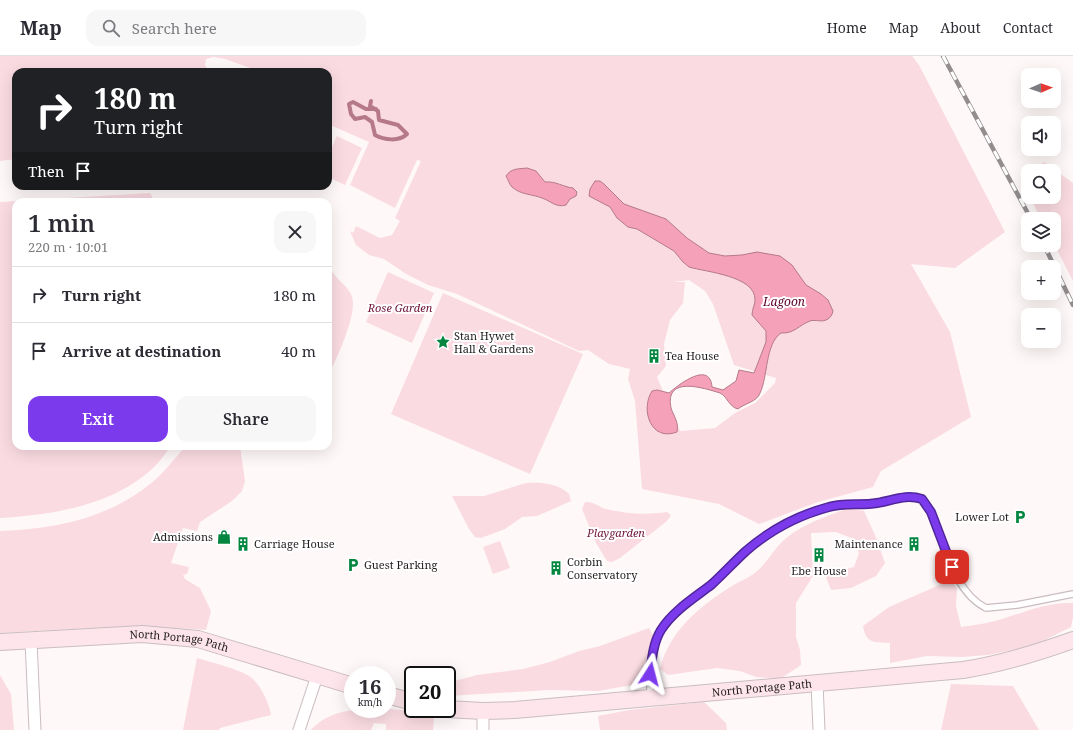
<!DOCTYPE html>
<html lang="en">
<head>
<meta charset="utf-8">
<style>
  :root { --surface:#fff; --page:#f7f7f7; --text:#2b2b33; --muted:#7c7c81; --line:#e1e1e2; --accent:#7c3aed }
  body { margin:0; font-family:"Noto Serif",serif; background:var(--page); color:var(--text); height:100vh; display:flex; flex-direction:column; font-size:15px; white-space:nowrap }
  * { box-sizing:border-box; margin:0 }
  p { font-size:13px; color:var(--muted) }
  .icon { flex:none; width:22px; height:22px; fill:none; stroke:currentColor; stroke-width:2; stroke-linecap:round; stroke-linejoin:round }
  .map { position:relative; flex:1; overflow:hidden }
  .panel { position:absolute; left:12px; top:142px; width:320px; height:252px; display:flex; flex-direction:column; background:var(--surface); border-radius:12px; box-shadow:0 4px 16px #0002 }
  .panel>* { flex:none }
  .guide { position:absolute; left:12px; top:12px; width:320px; height:122px; border-radius:12px; box-shadow:0 4px 16px #0002; background:#202124; color:#fff; overflow:hidden }
  .needle { width:26px; rotate:88deg }
  .fabs { position:absolute; left:1021px; top:12px; display:grid; gap:8px }
  .fabs a { display:grid; place-items:center; width:40px; height:40px; border-radius:8px; background:var(--surface); box-shadow:0 4px 16px #0002; font-size:20px }
  .speed { position:absolute; left:344px; top:610px; display:flex; gap:8px; font-size:20px; font-weight:700; text-align:center }
  .speed>* { display:grid; place-content:center; width:52px; height:52px; border-radius:50%; background:var(--surface); box-shadow:0 4px 16px #0002; line-height:1 }
  .speed small { font-size:10px; font-weight:400 }
  .speed .limit { border:2px solid #111; border-radius:6px; background:#fff; color:#111 }
  .pin { position:absolute; display:grid; place-items:center; width:34px; height:34px; color:#fff; margin:-17px; border-radius:8px; box-shadow:0 2px 6px #0006 }
  .me { position:absolute; width:44px; margin:-22px; rotate:9deg; stroke-linejoin:round; filter:drop-shadow(0 0 3px #0008) }
  .turn { display:flex; align-items:center; gap:14px; height:84px; padding:0 16px; font-size:18px }
  .turn .icon { width:52px; height:52px; stroke-width:2.5 }
  .turn b { display:block; font-size:28px; line-height:34px }
  .then { display:flex; align-items:center; height:38px; padding:0 16px; background:#0003; gap:8px; font-size:15px }
  .round { display:grid; place-items:center; flex:none; width:42px; height:42px; border-radius:12px; background:var(--page) }
  .headline { display:flex; align-items:center; justify-content:space-between; height:68px; padding:0 16px }
  h1 { font-size:24px; font-weight:600; line-height:30px }
  .button { display:flex; gap:8px; margin-top:auto; padding:8px 16px }
  .button a { flex:1; height:46px; border-radius:12px; background:var(--accent); color:#fff; font-size:16px; font-weight:600; line-height:46px; text-align:center }
  .button a+a { background:var(--page); color:var(--text) }
  ul { padding:0; list-style:none }
  li { display:flex; align-items:center; gap:12px; height:56px; padding:0 16px; border-top:1px solid var(--line) }
  li div { flex:1 }
  li b { display:block; font-size:15px }
  li em { font-style:normal }
  header { display:flex; align-items:center; gap:24px; box-sizing:border-box; height:56px; padding:0 20px; background:var(--surface); border-bottom:1px solid var(--line) }
  header strong { font-size:19px }
  nav { display:flex; gap:22px; margin-inline-start:auto; font-size:14px }
  .search { width:280px; height:36px; background:var(--page); display:flex; align-items:center; gap:10px; box-sizing:border-box; padding:0 14px; border-radius:12px; color:var(--muted); font-size:15px }
  .map>svg:first-child { display:block }
  .green { fill:#fadbe2; fill-rule:evenodd }
  .water { fill:#f5a1b9; stroke:#b5798a }
  .lines { fill:none; stroke-linecap:round; stroke-linejoin:round }
  .stream { stroke:#b5798a; stroke-width:4 }
  .lane-casing { stroke:#c9bdc0; stroke-width:8 }
  .street-casing { stroke:#c9bdc0; stroke-width:13 }
  .secondary-casing { stroke:#c9bdc0; stroke-width:18 }
  .lane { stroke:#fff; stroke-width:5.5 }
  .street { stroke:#fff; stroke-width:11 }
  .secondary { stroke:#fee5ec; stroke-width:16 }
  .rail-casing { stroke:#928d8e; stroke-width:4.5 }
  .rail { stroke:#fff; stroke-width:3; stroke-dasharray:9; stroke-linecap:butt }
  .route-casing { stroke:#51269a; stroke-width:10 }
  .route { stroke:#7c3aed; stroke-width:7 }
  .labels { text-anchor:middle; stroke-width:4; stroke-linejoin:round; paint-order:stroke }
  .park-label { font-size:11px; font-style:italic; fill:#6d1238; stroke:#fff }
  .poi-label { font-size:11px; fill:#201c1d; stroke:#fff; text-anchor:start }
  .street-label { font-size:11px; fill:#201c1d; stroke:#fff }
  .water-label { font-size:12px; font-style:italic; fill:#5d002c; stroke:#fff }
</style>
</head>
<body>
<header>
<strong>Map</strong>
<div class="search"><svg class="icon" aria-label="search" viewBox="0 0 24 24"><circle cx="10" cy="10" r="6"/><path d="M15 15l6 6"/></svg>Search here</div>
<nav><a>Home</a><a>Map</a><a>About</a><a>Contact</a></nav>
</header>
<div class="map">
<svg width="1073" height="674" viewBox="0 0 1073 674">
  <rect width="100%" height="100%" fill="#fff8f9"/>
  <!-- green -->
  <g class="green">
    <path d="M 0,0 L 912,0 L 919,9 L 1005,176 L 955,212 L 911,208 L 950,276 L 971,361 L 881,415 L 873,431 L 818,446 L 759,468 L 719,448 L 642,433 L 635,345 L 628,323 L 630,313 L 609,308 L 588,294 L 579,295 L 457,238 L 428,229 L 406,218 L 384,203 L 369,199 L 356,189 L 350,175 L 353,177 L 356,170 L 380,182 L 392,179 L 400,165 L 395,162 L 421,105 L 417,104 L 395,152 L 350,129 L 369,86 L 328,68 L 328,16 L 262,16 L 225,3 L 213,1 L 206,3 L 205,9 L 209,16 L 16,16 L 16,103 L 0,105 ZM 689,224 L 705,235 L 713,248 L 734,309 L 776,322 L 775,327 L 755,347 L 735,357 L 715,372 L 680,375 L 657,321 L 666,310 L 664,288 L 670,264 L 683,247 L 685,226 L 673,226 Z"/>
    <polygon points="337,80 362,92 345,129 328,121 328,100"/>
    <polygon points="1044,106 1073,127 1073,225 1054,188 1054,163 1041,163 1030,141 1054,141 1054,115 1036,115"/>
    <path d="M 150,137 L 155,146 L 16,146 L 16,390 L 171,390 C 166,396 162,403 156,409 C 117,449 53,459 0,462 L 0,146 Z"/>
    <path d="M 328,206 C 334,224 344,225 351,238 C 360,254 336,304 328,320 Z"/>
    <polygon points="388,216 434,237 412,287 366,266"/>
    <polygon points="443,237 583,298 530,418 391,358"/>
    <path d="M 186,390 L 240,390 L 245,425 L 242,435 L 232,445 L 200,466 L 197,475 L 183,472 L 171,507 L 189,511 L 187,518 L 183,519 L 185,523 L 200,532 L 211,555 L 206,574 C 138,568 69,573 0,577 L 0,475 C 52,473 102,464 145,432 C 161,421 173,404 186,390 Z"/>
    <path d="M 526,427 C 541,426 558,427 569,438 L 571,445 L 537,460 L 522,461 L 505,473 L 481,482 L 475,481 L 469,473 L 452,440 L 484,440 Z"/>
    <path d="M 585,446 C 593,445 599,451 606,453 C 627,458 646,459 667,456 L 671,459 L 667,465 L 620,502 L 612,506 L 607,505 L 596,487 L 582,453 Z"/>
    <path d="M 849,452 L 864,455 L 875,479 L 885,507 L 876,520 L 851,532 L 831,534 L 826,521 L 831,517 L 854,511 L 859,497 L 854,483 L 836,476 L 811,477 L 813,520 L 796,547 L 796,581 L 800,594 L 801,609 L 780,623 L 756,621 L 740,615 L 717,612 L 668,619 L 660,613 C 669,575 700,550 732,530 C 740,525 749,522 756,516 C 767,507 773,494 784,484 C 802,468 827,460 849,452 Z"/>
    <polygon points="500,485 510,512 493,518 483,491"/>
    <path d="M 951,524 L 957,533 L 956,550 L 961,571 C 972,569 984,568 995,565 C 1021,558 1045,546 1073,547 L 1073,561 L 1071,571 L 1033,590 L 988,599 L 962,601 L 927,600 L 890,607 L 890,587 C 874,586 866,588 863,570 L 889,551 Z"/>
    <polygon points="649,572 653,579 646,609 638,628 598,635 549,634 447,640 447,627 477,619 523,613 550,606 579,595 600,590"/>
    <path d="M 197,602 C 210,606 244,614 253,623 C 262,632 269,647 271,659 L 220,672 L 219,674 L 183,674 Z"/>
    <polygon points="0,619 11,638 14,674 0,674"/>
    <polygon points="951,628 1013,630 1039,674 941,674"/>
    <polygon points="704,646 726,667 727,674 600,674 598,660 629,654"/>
    <path d="M 387,653 L 418,655 L 434,662 L 433,674 L 386,674 L 386,668 L 374,667 L 371,674 L 311,674 C 331,652 359,653 387,653 Z"/>
  </g>
  <!-- water -->
  <g class="water">
    <path d="M 527,112 L 536,115 L 545,126 C 556,125 563,131 573,132 L 577,136 L 576,140 L 570,143 L 566,149 C 556,152 551,145 542,142 C 532,138 521,139 512,131 C 509,128 508,123 506,120 C 511,112 519,113 527,112 Z"/>
    <path d="M 595,125 L 600,125 L 604,128 L 624,148 L 666,163 L 687,182 L 709,197 L 725,200 L 742,199 L 757,196 L 780,200 L 792,209 L 806,229 L 821,238 L 828,244 L 833,255 C 832,259 831,261 828,263 C 822,267 815,263 810,265 C 799,269 794,278 781,277 C 765,288 768,321 760,337 C 757,346 745,347 738,353 C 729,351 727,340 720,337 C 704,332 664,319 671,352 C 674,361 679,366 677,376 C 651,386 640,354 652,335 L 657,334 L 669,337 C 678,329 710,304 712,331 L 723,334 L 736,325 L 739,314 L 754,317 L 766,286 L 766,275 L 752,259 C 752,253 755,249 755,244 C 756,220 706,216 689,211 L 683,206 L 674,195 L 637,173 L 628,171 L 617,162 L 610,151 L 589,140 L 590,133 Z"/>
  </g>
  <g class="lines">
    <!-- stream -->
    <path class="stream" d="M 371,45 L 370,50 L 378,55 L 379,64 L 398,69 L 407,78 C 399,86 384,84 375,79 L 372,66 L 365,61 L 355,63 L 351,58 L 349,48 L 353,46 L 366,53 L 376,53"/>
    <defs>
      <path id="lane" d="M 650,641 C 650,619 649,592 662,573 C 674,554 694,542 711,528 C 724,518 734,505 747,495 C 770,475 800,459 829,450 C 845,446 861,450 878,447 C 894,444 906,438 922,443 C 931,452 934,463 938,474 C 948,501 958,538 986,552 L 1017,549 L 1073,538"/>
      <g id="street">
        <polyline points="31,585 35,674"/>
        <polyline points="817,627 819,674"/>
        <polyline points="299,674 317,620"/>
        <polyline points="483,674 483,655"/>
      </g>
      <g id="secondary">
        <path id="s1" d="M 0,586 L 142,578 L 198,583 L 353,630"/>
        <polyline points="387,639 413,646"/>
        <path id="s2" d="M 447,653 L 483,655 L 515,654 L 963,614 C 1001,608 1037,597 1073,584"/>
      </g>
    </defs>
    <!-- lane casing -->
    <use href="#lane" class="lane-casing"/>
    <!-- street casing -->
    <use href="#street" class="street-casing"/>
    <!-- secondary casing -->
    <use href="#secondary" class="secondary-casing"/>
    <!-- lane -->
    <use href="#lane" class="lane"/>
    <!-- street -->
    <use href="#street" class="street"/>
    <!-- secondary -->
    <use href="#secondary" class="secondary"/>
    <defs>
      <g id="rail">
        <polyline points="943,0 1031,163"/>
        <polyline points="1044,189 1073,249"/>
      </g>
    </defs>
    <!-- rail casing -->
    <use href="#rail" class="rail-casing"/>
    <!-- rail -->
    <use href="#rail" class="rail"/>
  </g>
  <g class="lines">
    <defs>
      <path id="route" d="M 650,618 C 652,603 653,587 661,574 C 673,555 694,542 711,529 C 723,518 734,506 746,495 C 769,475 799,459 829,451 C 845,446 861,450 877,447 C 894,444 906,438 922,443 L 931,456 L 952,511"/>
    </defs>
    <!-- route casing -->
    <use href="#route" class="route-casing"/>
    <!-- route -->
    <use href="#route" class="route"/>
  </g>
  <!-- icons -->
  <defs>
    <symbol id="sight-bare" viewBox="-9 -9 18 18"><path d="M0-6L1.8-2.2L6-1.7L2.9 1.2L3.7 5.4L0 3.3L-3.7 5.4L-2.9 1.2L-6-1.7L-1.8-2.2Z" fill="#048641" stroke="#fff" stroke-width="2.5" paint-order="stroke"/></symbol>
    <symbol id="building-bare" viewBox="-9 -9 18 18"><path d="M-4-6H4V6H1V3H-1V6H-4ZM-2.5-4.3h1.7v1.8h-1.7ZM.8-4.3h1.7v1.8H.8ZM-2.5-1h1.7V.8h-1.7ZM.8-1h1.7V.8H.8Z" fill="#048641" stroke="#fff" stroke-width="2.5" paint-order="stroke"/></symbol>
    <symbol id="parking-bare" viewBox="-9 -9 18 18"><path d="M-3.5-5.5H1a3.5 3.5 0 0 1 0 7H-1V5.5H-3.5ZM-1-3.4V-.6H.8a1.4 1.4 0 0 0 0-2.8Z" fill="#048641" stroke="#fff" stroke-width="2.5" paint-order="stroke"/></symbol>
    <symbol id="shop-bare" viewBox="-9 -9 18 18"><path d="M-5-2.5h2.3a2.7 3.5 0 0 1 5.4 0H5L5.5 6h-11ZM-1.5-2.5h3a1.5 2.3 0 0 0-3 0Z" fill="#048641" stroke="#fff" stroke-width="2.5" paint-order="stroke"/></symbol>
  </defs>
  <g fill-rule="evenodd">
    <use href="#sight-bare" x="433" y="276" width="20" height="20"/>
    <use href="#building-bare" x="644" y="290" width="20" height="20"/>
    <use href="#parking-bare" x="1010" y="451" width="20" height="20"/>
    <use href="#shop-bare" x="214" y="471" width="20" height="20"/>
    <use href="#building-bare" x="233" y="478" width="20" height="20"/>
    <use href="#building-bare" x="904" y="478" width="20" height="20"/>
    <use href="#building-bare" x="809" y="489" width="20" height="20"/>
    <use href="#parking-bare" x="343" y="499" width="20" height="20"/>
    <use href="#building-bare" x="546" y="502" width="20" height="20"/>
  </g>
  <g class="labels">
    <!-- park labels -->
    <g class="park-label">
      <text x="400" y="256">Rose Garden</text>
      <text x="616" y="481">Playgarden</text>
    </g>
    <!-- poi labels -->
    <g class="poi-label">
      <text x="454" y="284">Stan Hywet<tspan x="454" dy="13">Hall &amp; Gardens</tspan></text>
      <text x="665" y="304">Tea House</text>
      <text x="1009" y="465" text-anchor="end">Lower Lot</text>
      <text x="213" y="485" text-anchor="end">Admissions</text>
      <text x="254" y="492">Carriage House</text>
      <text x="903" y="492" text-anchor="end">Maintenance</text>
      <text x="567" y="510">Corbin<tspan x="567" dy="13">Conservatory</tspan></text>
      <text x="364" y="513">Guest Parking</text>
      <text x="819" y="519" text-anchor="middle">Ebe House</text>
    </g>
    <!-- street labels -->
    <g class="street-label">
      <text dy="4" stroke="none"><textPath href="#s1" startOffset="180">North Portage Path</textPath></text>
      <text dy="4" stroke="none"><textPath href="#s2" startOffset="316">North Portage Path</textPath></text>
    </g>
    <!-- water labels -->
    <g class="water-label">
      <text x="784" y="250">Lagoon</text>
    </g>
  </g>
</svg>
<div class="fabs">
<a><svg class="needle" viewBox="-14 -14 28 28"><path d="M0-13l5 13h-10z" fill="#e53935"/><path d="M0 13l5-13h-10z" fill="#7c7c81"/></svg></a>
<a><svg class="icon" aria-label="sound" viewBox="0 0 24 24"><path d="M4 9h4l5-4v14l-5-4H4zM17 9q2 3 0 6"/></svg></a>
<a><svg class="icon" aria-label="search" viewBox="0 0 24 24"><circle cx="10" cy="10" r="6"/><path d="M15 15l6 6"/></svg></a>
<a><svg class="icon" aria-label="layers" viewBox="0 0 24 24"><path d="M12 4l9 5-9 5-9-5zM3 14l9 5 9-5"/></svg></a>
<a>+</a>
<a>−</a>
</div>
<div class="speed"><div>16<small>km/h</small></div><div class="limit">20</div></div>
<div class="pin" style="left:952px;top:511px;background:#d93025"><svg class="icon" aria-label="arrive" viewBox="0 0 24 24"><path d="M6 21V4h12l-3 4 3 4H6"/></svg></div>
<svg class="me" style="left:650px;top:618px" viewBox="-20 -20 40 40"><path d="M0-17L14 15 0 8-14 15z" fill="#7c3aed" stroke="#fff" stroke-width="4"/></svg>
<div class="guide">
<div class="turn"><svg class="icon" aria-label="right" viewBox="0 0 24 24"><path d="M7 20v-9h11M14 6l5 5-5 5"/></svg><div><b>180 m</b>Turn right</div></div>
<div class="then">Then<svg class="icon" aria-label="arrive" viewBox="0 0 24 24"><path d="M6 21V4h12l-3 4 3 4H6"/></svg></div>
</div>
<section class="panel">
<div class="headline"><div><h1>1 min</h1><p>220 m · 10:01</p></div><a class="round"><svg class="icon" aria-label="close" viewBox="0 0 24 24"><path d="M6 6l12 12M18 6L6 18"/></svg></a></div>
<ul>
<li><svg class="icon" aria-label="right" viewBox="0 0 24 24"><path d="M7 20v-9h11M14 6l5 5-5 5"/></svg><div><b>Turn right</b></div><em>180 m</em></li>
<li><svg class="icon" aria-label="arrive" viewBox="0 0 24 24"><path d="M6 21V4h12l-3 4 3 4H6"/></svg><div><b>Arrive at destination</b></div><em>40 m</em></li>
</ul>
<div class="button"><a>Exit</a><a>Share</a></div>
</section>
</div>
</body>
</html>
